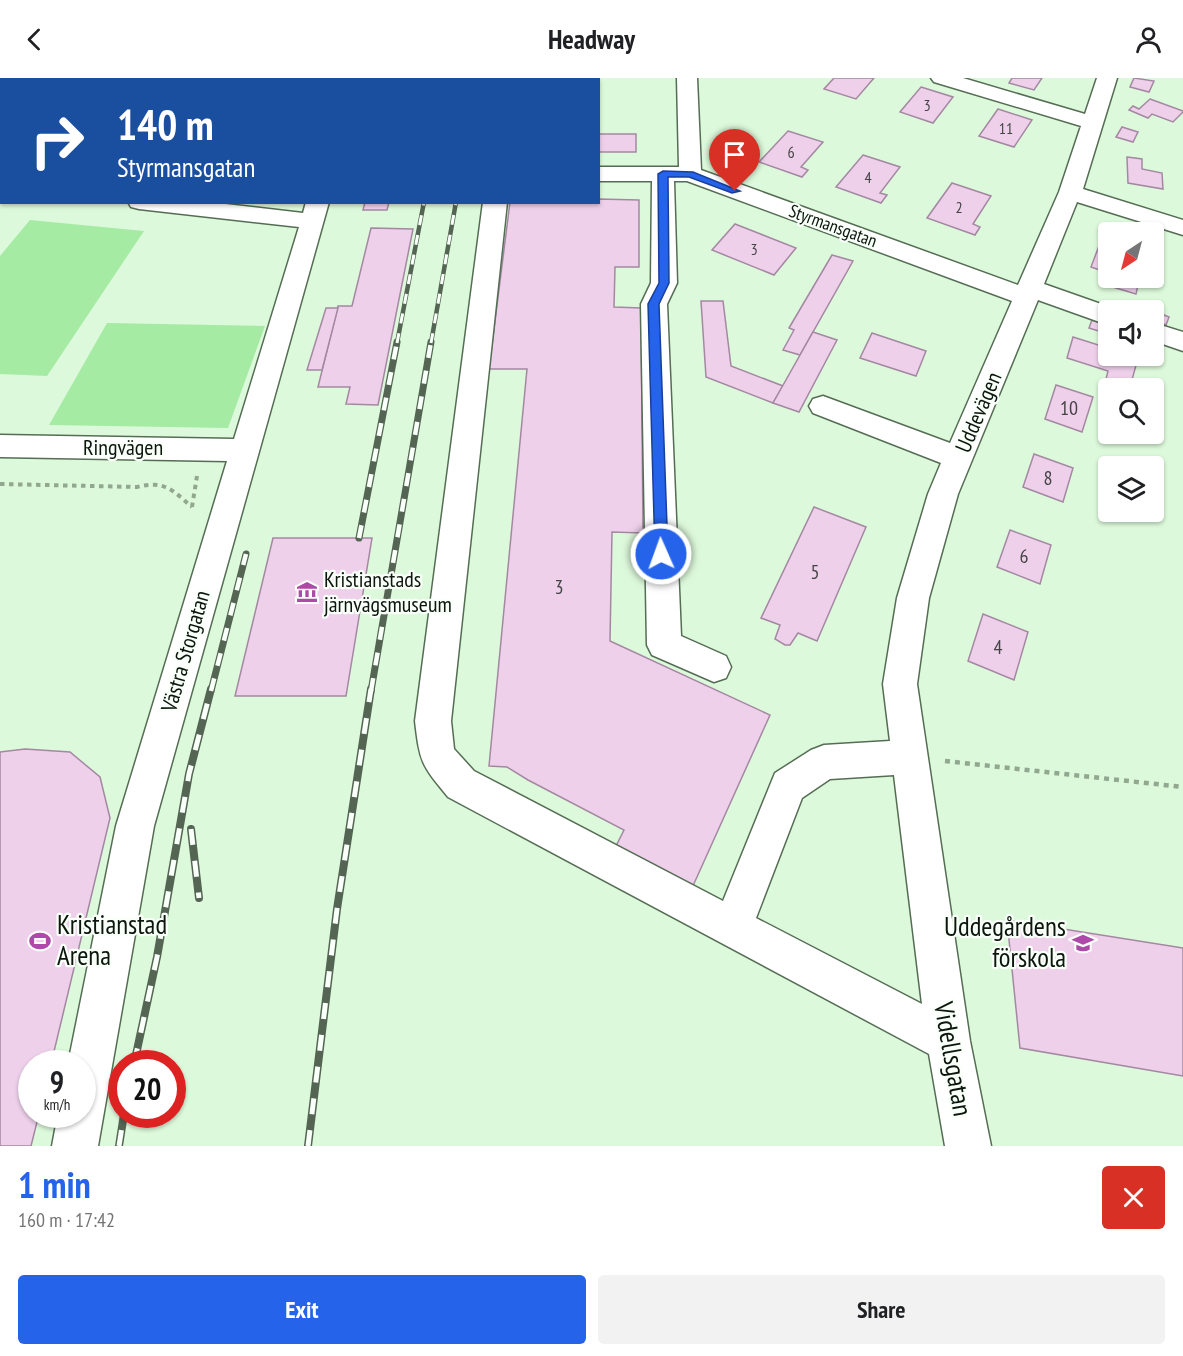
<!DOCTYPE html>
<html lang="en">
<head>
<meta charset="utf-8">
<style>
  :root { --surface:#fff; --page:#f2f2f2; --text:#202124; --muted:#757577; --accent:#2563eb }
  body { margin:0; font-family:"PT Sans Narrow",sans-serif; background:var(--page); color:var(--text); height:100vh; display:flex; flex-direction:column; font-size:22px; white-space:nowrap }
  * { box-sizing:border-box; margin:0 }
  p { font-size:20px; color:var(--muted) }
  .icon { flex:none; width:33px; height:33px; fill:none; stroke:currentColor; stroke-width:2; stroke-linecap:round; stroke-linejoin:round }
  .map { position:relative; height:1068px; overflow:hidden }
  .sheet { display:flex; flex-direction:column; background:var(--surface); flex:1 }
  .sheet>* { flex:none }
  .banner { position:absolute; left:0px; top:0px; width:600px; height:126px; box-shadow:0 2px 4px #0004; background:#1a4fa0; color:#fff; overflow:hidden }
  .needle { width:39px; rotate:216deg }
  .fabs { position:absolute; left:1098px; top:144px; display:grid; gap:12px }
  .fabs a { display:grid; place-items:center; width:66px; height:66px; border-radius:6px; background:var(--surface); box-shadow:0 2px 4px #0004; font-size:30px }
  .speed { position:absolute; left:18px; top:972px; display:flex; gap:12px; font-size:30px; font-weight:700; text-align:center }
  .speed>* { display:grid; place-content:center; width:78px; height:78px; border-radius:50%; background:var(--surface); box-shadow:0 2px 4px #0004; line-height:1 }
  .speed small { font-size:15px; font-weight:400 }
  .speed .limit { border:9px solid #d22; background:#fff; color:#111 }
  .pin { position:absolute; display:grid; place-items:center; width:51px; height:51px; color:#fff; margin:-62px -26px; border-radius:50% 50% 50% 0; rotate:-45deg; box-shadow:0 0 6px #0007 }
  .pin .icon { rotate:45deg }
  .me { position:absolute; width:66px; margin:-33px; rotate:358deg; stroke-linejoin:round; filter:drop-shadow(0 0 4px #0008) }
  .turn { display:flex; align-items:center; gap:21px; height:126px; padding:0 18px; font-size:27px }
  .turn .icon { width:78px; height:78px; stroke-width:2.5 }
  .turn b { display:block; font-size:42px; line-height:51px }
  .round { display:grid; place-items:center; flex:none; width:63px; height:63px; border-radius:6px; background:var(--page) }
  .overview { display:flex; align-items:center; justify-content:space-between; height:102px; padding:0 18px }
  h1 { font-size:36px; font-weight:700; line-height:45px; color:var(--accent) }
  .cta { display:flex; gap:12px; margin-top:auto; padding:12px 18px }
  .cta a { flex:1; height:69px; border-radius:6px; background:var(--accent); color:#fff; font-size:24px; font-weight:700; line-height:69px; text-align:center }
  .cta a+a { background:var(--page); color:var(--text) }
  header { display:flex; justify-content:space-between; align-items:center; height:78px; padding:0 18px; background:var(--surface); font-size:27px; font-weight:700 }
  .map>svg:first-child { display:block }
  .green { fill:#a5eba4 }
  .building { fill:#eed0eb; stroke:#a488a2; stroke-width:1.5 }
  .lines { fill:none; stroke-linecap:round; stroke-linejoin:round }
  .minor-casing { stroke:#556d54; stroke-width:3 }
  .path-far1 { stroke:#91a790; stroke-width:4; stroke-dasharray:4.5 4.5; stroke-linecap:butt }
  .path { stroke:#91a790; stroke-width:4.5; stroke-dasharray:5 5; stroke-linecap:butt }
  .minor { fill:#fff; fill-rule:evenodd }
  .rail-far2-casing { stroke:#556554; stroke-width:4.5 }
  .rail-far1-casing { stroke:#556554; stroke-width:7 }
  .rail-casing { stroke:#556554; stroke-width:8 }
  .rail-far2 { stroke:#f9fff9; stroke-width:3; stroke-dasharray:10; stroke-linecap:butt }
  .rail-far1 { stroke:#f9fff9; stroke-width:4.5; stroke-dasharray:13; stroke-linecap:butt }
  .rail { stroke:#f9fff9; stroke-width:5; stroke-dasharray:16; stroke-linecap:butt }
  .route { fill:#2563eb; stroke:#184099; stroke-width:1.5 }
  .labels { text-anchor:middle; stroke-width:4.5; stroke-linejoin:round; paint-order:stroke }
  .far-number-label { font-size:16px; fill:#444 }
  .far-street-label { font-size:18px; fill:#0c160c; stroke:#f9fff9 }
  .number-label { font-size:20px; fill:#444 }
  .street-label { font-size:22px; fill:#0c160c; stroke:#f9fff9 }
  .poi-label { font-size:22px; fill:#0c160c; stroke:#f9fff9; text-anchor:start }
  .near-poi-label { font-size:27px; fill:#0c160c; stroke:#f9fff9; text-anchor:start }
  .near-street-label { font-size:27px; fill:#0c160c; stroke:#f9fff9 }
</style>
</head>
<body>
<header><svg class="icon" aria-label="back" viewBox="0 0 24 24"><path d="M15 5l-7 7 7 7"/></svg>Headway<svg class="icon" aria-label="person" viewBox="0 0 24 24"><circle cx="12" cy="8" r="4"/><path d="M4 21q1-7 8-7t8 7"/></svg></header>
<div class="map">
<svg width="1183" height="1068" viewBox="0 0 1183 1068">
  <rect width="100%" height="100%" fill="#ddf9db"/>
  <!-- green -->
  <g class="green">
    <polygon points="30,142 144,153 47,298 0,296 0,178"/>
    <polygon points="107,245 265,248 228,350 49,347"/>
  </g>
  <!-- building -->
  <g class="building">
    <polygon points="834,0 874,0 856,21 824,11"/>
    <polygon points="1012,0 1042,0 1034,12 1009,5"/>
    <polygon points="1134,0 1154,3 1149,14 1130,9"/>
    <polygon points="921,9 953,19 933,45 900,34"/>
    <polygon points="1150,21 1183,33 1183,34 1173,44 1152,36 1148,40 1129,32 1133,28 1139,31"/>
    <polygon points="998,31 1032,42 1014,69 979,58"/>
    <polygon points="1122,49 1138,54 1133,64 1116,59"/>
    <polygon points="788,53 823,64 801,89 808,92 802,99 759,84"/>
    <rect x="598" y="56" width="38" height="18"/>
    <polygon points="863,77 900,89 880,115 887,117 881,125 836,109"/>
    <polygon points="1127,79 1142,81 1142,91 1162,95 1163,111 1128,105"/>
    <polygon points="952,105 991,118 973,146 980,149 975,157 927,140"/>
    <polygon points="598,121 639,122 639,189 615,189 614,229 641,230 643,455 612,454 610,563 770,637 692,810 615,770 624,752 528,702 507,689 489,688 527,291 489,291 510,124 598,124"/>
    <polygon points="365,124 389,124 387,132 363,132"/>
    <polygon points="735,146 796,170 774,197 712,172"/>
    <polygon points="371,150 413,151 378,327 346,326 350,309 318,309 338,228 352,228"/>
    <polygon points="1102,160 1108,161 1108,195 1091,189"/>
    <polygon points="832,177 853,183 800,277 783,272 794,252 789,250"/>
    <polygon points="1109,200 1129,200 1128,204 1138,207 1136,216 1106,207"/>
    <polygon points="701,223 723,223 731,288 783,308 773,325 706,299"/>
    <polygon points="326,230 338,230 322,292 307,292"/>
    <polygon points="1154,233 1169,239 1166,247 1154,242"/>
    <polygon points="1092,242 1108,247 1108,256 1089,250"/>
    <polygon points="813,254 837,262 799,334 773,325"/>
    <polygon points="872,255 926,273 916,298 860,280"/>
    <polygon points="1073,259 1108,270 1108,278 1138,280 1130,309 1106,301 1108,293 1067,280"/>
    <polygon points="1056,307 1093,319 1082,354 1045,341"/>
    <polygon points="1034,376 1073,390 1063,424 1023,409"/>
    <polygon points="814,429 866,449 817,563 798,555 790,567 785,567 775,561 780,547 761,540"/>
    <polygon points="1010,452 1051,467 1040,506 997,489"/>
    <polygon points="273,460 372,460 346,618 235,618"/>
    <polygon points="983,536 1028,554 1014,602 968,583"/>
    <polygon points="25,671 70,674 100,699 110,740 51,986 32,986 32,1036 39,1036 31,1068 0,1068 0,674"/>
    <polygon points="1007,842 1183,870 1183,998 1020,970"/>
  </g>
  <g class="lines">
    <defs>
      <g id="minor">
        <polygon points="357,0 377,0 356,2"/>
        <path d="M 677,0 L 697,0 L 701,92 L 1018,207 L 1059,114 L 1081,48 L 934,4 L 931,0 L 963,0 L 1085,36 L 1097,0 L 1117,0 L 1083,111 L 1183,142 L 1183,157 L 1077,124 L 1044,206 L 1118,232 L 1108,232 L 1108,247 L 1038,222 L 958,416 L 929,520 L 917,606 L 970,963 L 991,1068 L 945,1068 L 929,976 L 448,719 C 421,686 420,685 415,643 L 483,124 L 507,124 L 451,643 L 454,671 L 474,693 L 723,823 L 775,695 L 811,672 L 824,667 L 890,663 L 883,606 L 897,520 L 928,416 L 941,385 L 813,335 L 809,328 L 813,321 L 823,318 L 950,365 L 1012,223 L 687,103 L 674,103 L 677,205 L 667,226 L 681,558 L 726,578 L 731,589 L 726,600 L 714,604 L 652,577 L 647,567 L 641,226 L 651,205 L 652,103 L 598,103 L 598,89 L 679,89 ZM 894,697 L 922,926 L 756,840 L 802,720 L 830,701 Z"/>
        <polygon points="128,124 208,124 303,135 306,124 329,124 154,748 98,1068 52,1068 58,1036 82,1036 82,986 68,986 116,748 227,383 0,379 0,357 234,361 299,149 139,131 131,129"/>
        <polygon points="1154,245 1183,254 1183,273 1154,263"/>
      </g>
    </defs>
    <!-- minor casing -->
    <use href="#minor" class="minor-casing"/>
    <!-- path-far1 -->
    <g class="path-far1">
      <path d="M 0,406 L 137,409 C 165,402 172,412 192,429"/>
      <polyline points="192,429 197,398"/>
    </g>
    <!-- path -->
    <polyline class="path" points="945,683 1183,709"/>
    <!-- minor -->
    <use href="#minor" class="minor"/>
    <defs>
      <g id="rail-far2">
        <polyline points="397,265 424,124"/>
        <polyline points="431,265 456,124"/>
      </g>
      <g id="rail-far1">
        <polyline points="359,460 397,264"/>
        <polyline points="211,613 246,476"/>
        <polyline points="371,613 431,264"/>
      </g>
      <g id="rail">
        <polyline points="191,751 199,820"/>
        <polyline points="134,986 157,879 189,696 211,611"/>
        <polyline points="119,1068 124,1036"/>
        <polyline points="308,1068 337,831 371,611"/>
      </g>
    </defs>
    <!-- rail-far2 casing -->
    <use href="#rail-far2" class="rail-far2-casing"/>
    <!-- rail-far1 casing -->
    <use href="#rail-far1" class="rail-far1-casing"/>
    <!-- rail casing -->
    <use href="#rail" class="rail-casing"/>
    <!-- rail-far2 -->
    <use href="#rail-far2" class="rail-far2"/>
    <!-- rail-far1 -->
    <use href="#rail-far1" class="rail-far1"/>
    <!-- rail -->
    <use href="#rail" class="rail"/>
  </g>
  <!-- route -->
  <polygon class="route" points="663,93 693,94 740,113 732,115 689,99 668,99 669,205 659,226 668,476 661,481 655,476 648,226 659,205 658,96"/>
  <!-- icons -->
  <defs>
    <symbol id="museum-bare" viewBox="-9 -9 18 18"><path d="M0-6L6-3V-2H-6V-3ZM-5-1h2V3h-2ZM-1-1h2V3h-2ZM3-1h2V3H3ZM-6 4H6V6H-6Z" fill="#af48ab" stroke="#f9fff9" stroke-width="2.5" paint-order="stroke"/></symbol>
    <symbol id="stadium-bare" viewBox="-9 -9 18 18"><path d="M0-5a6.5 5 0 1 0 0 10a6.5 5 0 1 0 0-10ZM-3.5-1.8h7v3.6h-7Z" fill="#af48ab" stroke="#f9fff9" stroke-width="2.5" paint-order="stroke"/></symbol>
    <symbol id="school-bare" viewBox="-9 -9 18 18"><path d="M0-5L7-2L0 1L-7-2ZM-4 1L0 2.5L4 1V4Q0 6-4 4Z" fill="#af48ab" stroke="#f9fff9" stroke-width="2.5" paint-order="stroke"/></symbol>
  </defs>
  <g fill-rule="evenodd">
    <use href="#museum-bare" x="292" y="499" width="30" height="30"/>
    <use href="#stadium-bare" x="25" y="848" width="30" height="30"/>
    <use href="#school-bare" x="1068" y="850" width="30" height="30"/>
  </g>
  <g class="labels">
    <!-- far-number labels -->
    <g class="far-number-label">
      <text x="927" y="33">3</text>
      <text x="1006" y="56">11</text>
      <text x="791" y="80">6</text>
      <text x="868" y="105">4</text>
      <text x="959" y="135">2</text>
      <text x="754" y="177">3</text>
    </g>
    <!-- far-street labels -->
    <g class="far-street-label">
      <text transform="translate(833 148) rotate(20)" y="6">Styrmansgatan</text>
    </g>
    <!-- number labels -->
    <g class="number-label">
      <text x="1069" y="337">10</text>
      <text x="1048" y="407">8</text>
      <text x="1024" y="485">6</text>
      <text x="815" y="501">5</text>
      <text x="559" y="516">3</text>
      <text x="998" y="576">4</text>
    </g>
    <!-- street labels -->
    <g class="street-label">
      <text transform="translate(978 334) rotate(-67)" y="8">Uddevägen</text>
      <text x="123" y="377">Ringvägen</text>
      <text transform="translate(185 573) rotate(-74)" y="8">Västra Storgatan</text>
    </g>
    <!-- poi labels -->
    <g class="poi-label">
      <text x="324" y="509">Kristianstads<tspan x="324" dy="25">järnvägsmuseum</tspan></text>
    </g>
    <!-- near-poi labels -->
    <g class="near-poi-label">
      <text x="57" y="856">Kristianstad<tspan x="57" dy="31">Arena</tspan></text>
      <text x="1066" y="858" text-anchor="end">Uddegårdens<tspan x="1066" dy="31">förskola</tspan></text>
    </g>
    <!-- near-street labels -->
    <g class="near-street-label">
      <text transform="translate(953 981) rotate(80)" y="9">Videllsgatan</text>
    </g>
  </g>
</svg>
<div class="fabs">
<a><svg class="needle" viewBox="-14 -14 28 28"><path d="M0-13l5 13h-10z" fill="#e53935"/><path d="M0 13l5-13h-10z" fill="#757577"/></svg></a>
<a><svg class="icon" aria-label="sound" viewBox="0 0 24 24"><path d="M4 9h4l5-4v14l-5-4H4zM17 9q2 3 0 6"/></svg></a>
<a><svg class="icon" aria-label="search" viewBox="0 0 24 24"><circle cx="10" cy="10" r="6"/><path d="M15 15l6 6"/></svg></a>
<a><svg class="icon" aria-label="layers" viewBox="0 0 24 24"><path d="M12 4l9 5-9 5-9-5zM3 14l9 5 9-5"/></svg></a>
</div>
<div class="speed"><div>9<small>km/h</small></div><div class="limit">20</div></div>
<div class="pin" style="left:735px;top:113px;background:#d93025"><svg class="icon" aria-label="arrive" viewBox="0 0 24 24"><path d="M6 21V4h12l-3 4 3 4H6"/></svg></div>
<svg class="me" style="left:661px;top:476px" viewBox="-20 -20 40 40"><circle r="17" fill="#2563eb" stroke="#fff" stroke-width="3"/><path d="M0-11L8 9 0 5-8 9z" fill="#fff"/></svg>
<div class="banner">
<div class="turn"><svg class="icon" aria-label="right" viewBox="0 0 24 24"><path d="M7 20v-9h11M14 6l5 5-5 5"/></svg><div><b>140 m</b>Styrmansgatan</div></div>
</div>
</div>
<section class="sheet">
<div class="overview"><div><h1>1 min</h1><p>160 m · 17:42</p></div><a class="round" style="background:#d93025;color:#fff"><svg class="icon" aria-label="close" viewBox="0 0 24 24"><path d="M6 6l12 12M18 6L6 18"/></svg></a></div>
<div class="cta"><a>Exit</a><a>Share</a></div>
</section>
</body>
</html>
